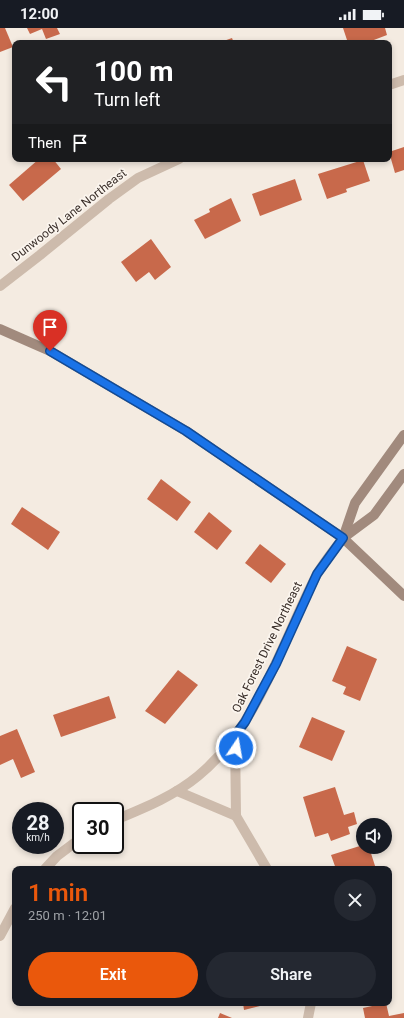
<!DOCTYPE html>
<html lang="en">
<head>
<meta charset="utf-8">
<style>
  :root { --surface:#171b24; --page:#242831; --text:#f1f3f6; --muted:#9ea1a6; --accent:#ea580c }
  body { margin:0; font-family:Roboto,sans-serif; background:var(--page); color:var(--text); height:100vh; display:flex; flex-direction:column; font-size:15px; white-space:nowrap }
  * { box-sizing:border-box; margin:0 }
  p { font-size:13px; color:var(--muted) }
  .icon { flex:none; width:22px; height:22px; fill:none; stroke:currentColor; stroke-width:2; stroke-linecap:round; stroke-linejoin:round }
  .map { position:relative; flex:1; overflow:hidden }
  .panel { position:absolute; left:12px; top:838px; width:380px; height:140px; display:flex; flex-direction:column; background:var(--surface); border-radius:8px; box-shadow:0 2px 6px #0003 }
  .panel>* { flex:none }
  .banner { position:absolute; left:12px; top:12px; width:380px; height:122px; border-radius:8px; box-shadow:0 2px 6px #0003; background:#202124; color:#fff; overflow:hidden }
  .controls { position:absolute; left:356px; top:790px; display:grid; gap:8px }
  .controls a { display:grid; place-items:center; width:36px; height:36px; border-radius:50%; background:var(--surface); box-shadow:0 2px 6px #0003; font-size:20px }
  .speed { position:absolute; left:12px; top:774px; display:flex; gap:8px; font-size:20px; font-weight:700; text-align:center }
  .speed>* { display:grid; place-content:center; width:52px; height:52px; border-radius:50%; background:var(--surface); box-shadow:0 2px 6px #0003; line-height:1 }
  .speed small { font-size:10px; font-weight:400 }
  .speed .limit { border:2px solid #111; border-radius:6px; background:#fff; color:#111 }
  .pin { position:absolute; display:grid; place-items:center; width:34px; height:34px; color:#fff; margin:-41px -17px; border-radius:50% 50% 50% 0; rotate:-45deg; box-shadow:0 0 4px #0007 }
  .pin .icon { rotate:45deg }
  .me { position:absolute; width:44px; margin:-22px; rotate:12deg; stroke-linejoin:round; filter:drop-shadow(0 0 3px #0008) }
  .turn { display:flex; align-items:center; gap:14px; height:84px; padding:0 16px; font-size:18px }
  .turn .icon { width:52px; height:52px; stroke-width:2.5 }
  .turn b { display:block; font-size:28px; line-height:34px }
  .then { display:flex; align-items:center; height:38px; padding:0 16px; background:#0003; gap:8px; font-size:15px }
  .round { display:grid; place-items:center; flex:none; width:42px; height:42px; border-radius:21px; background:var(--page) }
  .overview { display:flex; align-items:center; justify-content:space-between; height:68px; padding:0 16px }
  h1 { font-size:24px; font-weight:600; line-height:30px; color:var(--accent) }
  .button { display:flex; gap:8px; margin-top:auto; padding:8px 16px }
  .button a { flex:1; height:46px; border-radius:24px; background:var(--accent); color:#fff; font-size:16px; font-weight:600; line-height:46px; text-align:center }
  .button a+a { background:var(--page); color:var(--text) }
  .status { display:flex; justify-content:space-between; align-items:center; height:28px; padding:0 20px; background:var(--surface); direction:ltr }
  .status svg { height:11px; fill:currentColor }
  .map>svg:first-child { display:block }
  .building { fill:#c8694b }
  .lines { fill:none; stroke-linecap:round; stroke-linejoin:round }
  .street { stroke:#cdbbac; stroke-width:10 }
  .secondary { stroke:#a18a7d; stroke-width:10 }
  .route-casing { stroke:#114b97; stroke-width:10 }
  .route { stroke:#1a73e8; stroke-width:7 }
  .labels { text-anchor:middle; stroke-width:3.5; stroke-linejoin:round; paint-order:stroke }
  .street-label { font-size:12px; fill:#3b302b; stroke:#fbf5ee }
</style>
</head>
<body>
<div class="status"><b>12:00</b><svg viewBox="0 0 49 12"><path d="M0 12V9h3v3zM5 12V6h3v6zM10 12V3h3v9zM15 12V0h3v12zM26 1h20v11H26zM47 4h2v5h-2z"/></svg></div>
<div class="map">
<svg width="404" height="990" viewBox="0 0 404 990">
  <rect width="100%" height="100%" fill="#f4ebe1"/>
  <!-- building -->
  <g class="building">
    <polygon points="0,0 5,0 13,19 0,24"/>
    <polygon points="27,0 57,0 60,6 46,11 42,1 30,6"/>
    <polygon points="343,0 385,0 387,7 366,15 348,15"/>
    <polygon points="232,10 234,15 218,15"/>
    <polygon points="404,119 404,142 395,145 389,124"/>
    <polygon points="39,131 53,131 61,141 23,173 9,157"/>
    <polygon points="363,132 370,153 346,161 347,164 327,171 318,146"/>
    <polygon points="295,151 302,172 260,188 252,166"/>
    <polygon points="231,170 241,193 205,211 194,192 210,184 209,181"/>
    <polygon points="151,211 171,239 155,252 149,244 136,254 121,234"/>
    <polygon points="161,451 191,474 177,493 147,471"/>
    <polygon points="22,479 60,504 48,522 11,496"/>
    <polygon points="209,484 232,503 217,522 194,504"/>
    <polygon points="260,516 286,536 271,555 245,535"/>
    <polygon points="347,618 377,631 360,673 343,666 346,659 332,653"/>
    <polygon points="178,642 198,657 165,696 145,683"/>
    <polygon points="109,668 116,690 61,709 53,687"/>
    <polygon points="312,689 345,703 332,733 299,719"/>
    <polygon points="17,701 35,744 21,750 13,731 0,737 0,708"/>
    <polygon points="335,759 344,787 354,784 357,796 348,799 350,806 331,813 328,805 315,809 303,769"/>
    <polygon points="363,817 363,819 369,819 376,841 336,841 331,827"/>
    <polygon points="243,975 263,975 264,977 244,982"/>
    <polygon points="386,975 389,988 404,985 404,990 365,990 363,980"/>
    <polygon points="220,985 232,990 218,990"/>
  </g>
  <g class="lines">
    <!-- street -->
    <g class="street">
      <polyline points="389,57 404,52"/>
      <polyline points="0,258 40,227 109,171 138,150 179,131"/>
      <polyline points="235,706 236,788"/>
      <polyline points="177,763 236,788 267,841"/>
      <path d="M 115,792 C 144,780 174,768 198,748 C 258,699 282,614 316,548 C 323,535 334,522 343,510"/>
      <polyline points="45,841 57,828 81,810"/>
      <polyline points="0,908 15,880"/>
      <polyline points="308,990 311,975"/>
    </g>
    <!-- secondary -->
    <g class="secondary">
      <polyline points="0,301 50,323 186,403 343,510 404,568"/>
      <polyline points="343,510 355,475 404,407"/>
      <polyline points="343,510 374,487 404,446"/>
    </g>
  </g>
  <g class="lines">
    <defs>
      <polyline id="route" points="50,323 186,403 343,510 317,546 276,636 245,694 236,706 236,720"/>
    </defs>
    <!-- route casing -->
    <use href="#route" class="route-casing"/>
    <!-- route -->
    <use href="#route" class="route"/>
  </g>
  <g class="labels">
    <!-- street labels -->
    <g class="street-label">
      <text transform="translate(69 187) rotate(-38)" y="4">Dunwoody Lane Northeast</text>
      <text transform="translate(267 619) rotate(-64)" y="4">Oak Forest Drive Northeast</text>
    </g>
  </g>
</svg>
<div class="controls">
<a><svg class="icon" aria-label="sound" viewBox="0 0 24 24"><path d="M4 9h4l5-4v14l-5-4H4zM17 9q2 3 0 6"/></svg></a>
</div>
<div class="speed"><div>28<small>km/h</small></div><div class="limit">30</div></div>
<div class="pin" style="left:50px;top:323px;background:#d93025"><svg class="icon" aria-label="arrive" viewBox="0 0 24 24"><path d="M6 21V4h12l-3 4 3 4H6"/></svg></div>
<svg class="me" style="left:236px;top:720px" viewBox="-20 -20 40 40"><circle r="17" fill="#1a73e8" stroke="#fff" stroke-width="3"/><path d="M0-11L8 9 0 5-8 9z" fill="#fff"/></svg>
<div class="banner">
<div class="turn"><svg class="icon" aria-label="left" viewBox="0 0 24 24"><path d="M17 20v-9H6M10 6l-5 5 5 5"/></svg><div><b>100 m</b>Turn left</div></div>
<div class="then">Then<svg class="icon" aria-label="arrive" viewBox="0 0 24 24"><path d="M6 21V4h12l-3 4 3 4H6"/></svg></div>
</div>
<section class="panel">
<div class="overview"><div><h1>1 min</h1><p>250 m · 12:01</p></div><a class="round"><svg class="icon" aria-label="close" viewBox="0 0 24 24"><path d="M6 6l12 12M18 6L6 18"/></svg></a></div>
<div class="button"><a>Exit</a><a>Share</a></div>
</section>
</div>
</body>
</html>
